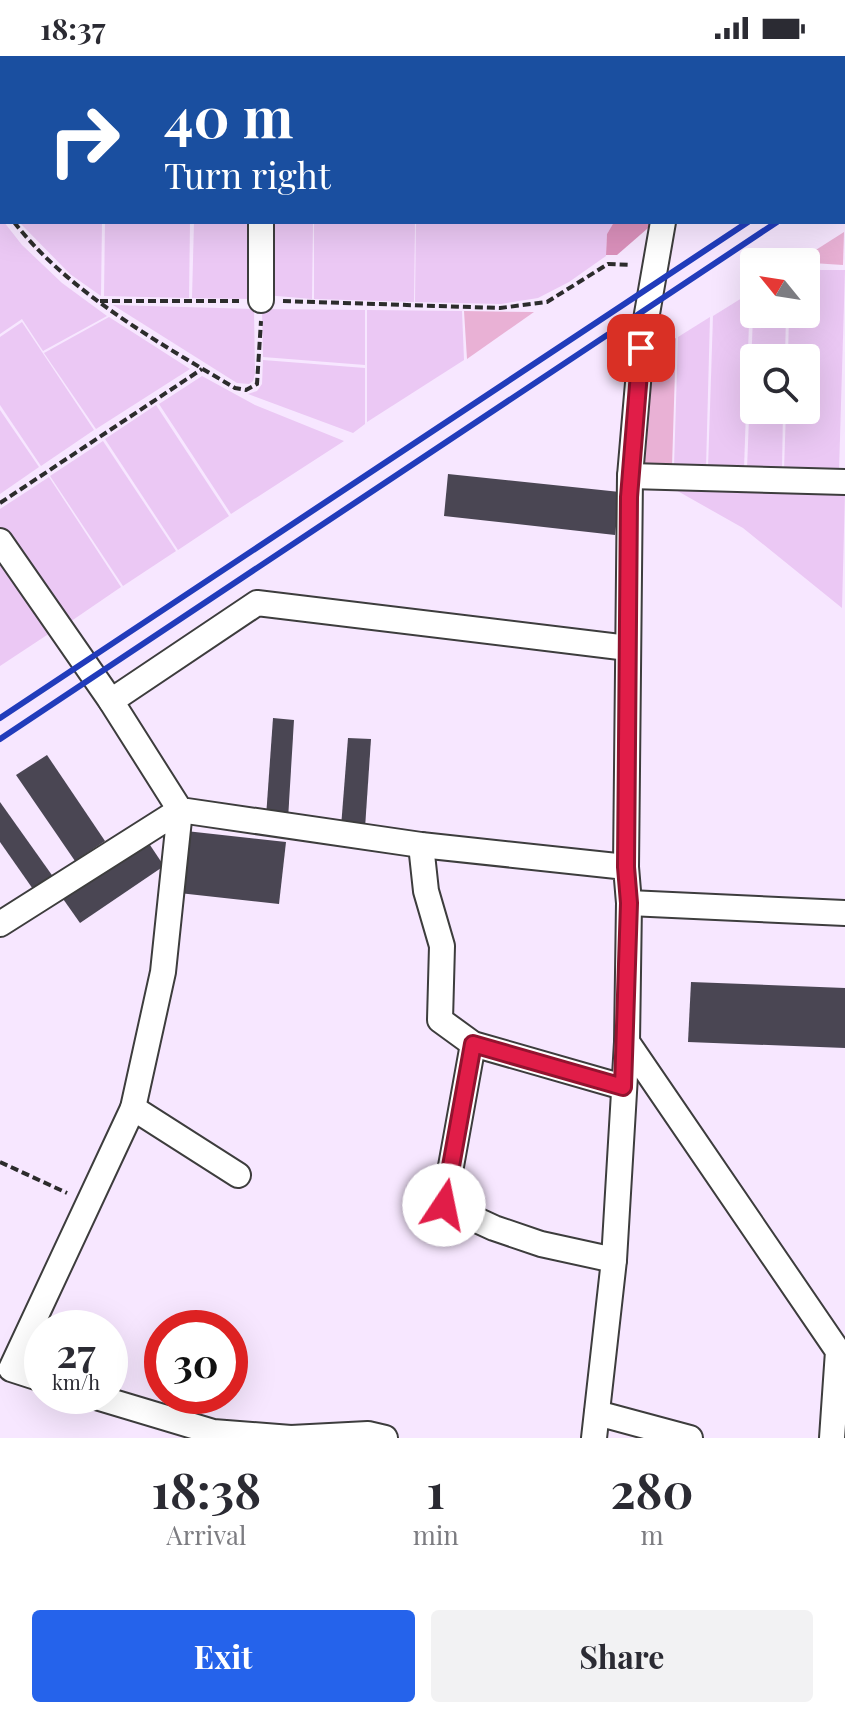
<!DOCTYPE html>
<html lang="en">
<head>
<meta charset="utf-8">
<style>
  :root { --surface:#fff; --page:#f2f2f3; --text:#2b2b33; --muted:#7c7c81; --accent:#2563eb }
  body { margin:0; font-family:"Playfair Display",serif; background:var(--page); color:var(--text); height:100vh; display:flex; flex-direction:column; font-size:30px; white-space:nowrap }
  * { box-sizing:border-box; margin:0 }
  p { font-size:26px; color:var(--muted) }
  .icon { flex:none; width:44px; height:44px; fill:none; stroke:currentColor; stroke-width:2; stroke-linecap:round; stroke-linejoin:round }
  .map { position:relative; height:1382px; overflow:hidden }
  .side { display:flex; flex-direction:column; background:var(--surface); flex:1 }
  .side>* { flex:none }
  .guide { position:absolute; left:0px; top:0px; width:846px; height:168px; box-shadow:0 8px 32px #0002; background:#1a4fa0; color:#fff; overflow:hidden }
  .needle { width:52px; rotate:300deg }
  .controls { position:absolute; left:740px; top:192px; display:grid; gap:16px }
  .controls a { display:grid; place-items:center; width:80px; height:80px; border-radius:8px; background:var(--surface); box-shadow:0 8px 32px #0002; font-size:40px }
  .speed { position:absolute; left:24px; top:1254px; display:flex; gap:16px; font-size:40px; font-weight:700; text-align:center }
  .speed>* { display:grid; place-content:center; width:104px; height:104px; border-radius:50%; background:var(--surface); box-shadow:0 8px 32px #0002; line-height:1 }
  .speed small { font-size:20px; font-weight:400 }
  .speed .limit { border:12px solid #d22; background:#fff; color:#111 }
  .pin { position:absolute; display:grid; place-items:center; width:68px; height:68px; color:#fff; margin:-34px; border-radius:16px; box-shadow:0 4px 12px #0006 }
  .me { position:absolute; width:88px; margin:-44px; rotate:11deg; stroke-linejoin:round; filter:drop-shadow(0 0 6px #0008) }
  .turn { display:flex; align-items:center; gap:28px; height:168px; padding:0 32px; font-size:36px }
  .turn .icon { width:104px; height:104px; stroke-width:2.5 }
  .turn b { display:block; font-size:56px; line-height:68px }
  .eta { display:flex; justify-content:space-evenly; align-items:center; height:136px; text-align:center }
  .eta b { font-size:48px; font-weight:700; line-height:56px }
  .primary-button { display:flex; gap:16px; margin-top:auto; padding:16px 32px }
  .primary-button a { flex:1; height:92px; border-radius:8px; background:var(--accent); color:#fff; font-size:32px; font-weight:700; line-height:92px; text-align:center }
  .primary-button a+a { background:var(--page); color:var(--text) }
  .status { display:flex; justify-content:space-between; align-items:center; height:56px; padding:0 40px; background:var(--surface); direction:ltr }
  .status svg { height:22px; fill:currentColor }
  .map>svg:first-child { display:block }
  .farmland { fill:#ebc8f4 }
  .green { fill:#e9b1d5 }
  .forest { fill:#da90bb }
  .building { fill:#4a4653 }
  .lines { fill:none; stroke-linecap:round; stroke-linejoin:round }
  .minor-casing { stroke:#3d3d3d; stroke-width:28 }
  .path { stroke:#2c2c2c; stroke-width:4; stroke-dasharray:8 4; stroke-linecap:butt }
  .minor { stroke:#fff; stroke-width:24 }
  .rail { stroke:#213cbb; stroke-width:6 }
  .route-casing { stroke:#92132f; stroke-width:20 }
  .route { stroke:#e11d48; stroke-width:14 }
</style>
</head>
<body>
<div class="status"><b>18:37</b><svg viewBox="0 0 49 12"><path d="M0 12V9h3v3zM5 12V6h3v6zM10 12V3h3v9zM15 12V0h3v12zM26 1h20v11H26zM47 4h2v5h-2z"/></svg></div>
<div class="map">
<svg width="845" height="1382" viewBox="0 0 845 1382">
  <rect width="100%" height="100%" fill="#f7e7ff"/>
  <!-- farmland -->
  <g class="farmland">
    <polygon points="0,161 22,189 62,227 107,260 43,295 22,263 0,278"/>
    <polygon points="19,166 102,166 101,240 70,218"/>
    <polygon points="105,166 190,166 189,242 104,240"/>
    <polygon points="194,166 254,166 252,243 192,242"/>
    <polygon points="266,166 313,166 312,243 265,239"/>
    <polygon points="314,166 415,166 414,246 314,243"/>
    <polygon points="416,166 614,166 607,178 606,200 569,226 538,242 501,248 415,246"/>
    <polygon points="806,214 845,214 839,415 784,414 786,354 806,354 806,302 788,302 789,258 806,258"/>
    <polygon points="754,235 754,258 786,258 785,302 754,302 754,354 783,354 782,414 747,413"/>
    <polygon points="750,237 744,413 708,412 713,260"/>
    <polygon points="113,249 254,253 255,318 253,325 249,328 237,327"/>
    <polygon points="262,253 365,254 365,309 263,301"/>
    <polygon points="367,254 462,255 464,304 367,366"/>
    <polygon points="109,261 190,313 96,373 44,297"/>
    <polygon points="710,261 706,412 674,411 678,281"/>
    <polygon points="22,266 94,374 41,410 0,349 0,281"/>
    <polygon points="263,304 365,312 365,368 353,377 248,338 257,335 262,328"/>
    <polygon points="202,320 255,349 344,385 231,458 159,348"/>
    <polygon points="156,349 229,460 178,494 105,383"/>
    <polygon points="0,354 39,411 0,438"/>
    <polygon points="103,385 176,495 123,530 50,420"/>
    <polygon points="49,421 121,531 64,570 0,474 0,453"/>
    <polygon points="674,433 845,436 842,552 743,472"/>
    <polygon points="0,503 50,577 0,610"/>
  </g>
  <!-- green -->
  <g class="green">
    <polygon points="844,176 843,209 797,206"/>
    <polygon points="464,255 534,256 467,303"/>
    <polygon points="676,282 672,411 643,410 648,298"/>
  </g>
  <!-- forest -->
  <polygon class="forest" points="614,166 655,166 617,199 606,199 607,178"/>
  <!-- building -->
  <g class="building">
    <polygon points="448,418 620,436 615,479 444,460"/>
    <polygon points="273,662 294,664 288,763 266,761"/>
    <polygon points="348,682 371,683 365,772 341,771"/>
    <polygon points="47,699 105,785 75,805 16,719"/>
    <polygon points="0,746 54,822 35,836 0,786"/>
    <polygon points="186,775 286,786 279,848 179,837"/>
    <polygon points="146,783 164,810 80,867 61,840"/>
    <polygon points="691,926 845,932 845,992 688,986"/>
  </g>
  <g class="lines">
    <defs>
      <g id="minor">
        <polyline points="260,0 260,2"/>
        <polyline points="837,0 845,0"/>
        <polyline points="705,2 706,0"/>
        <polyline points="261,166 261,244"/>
        <polyline points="630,420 845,426"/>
        <polyline points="0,485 111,645 180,754 421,789 626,811 629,847 627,986 838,1295 832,1382"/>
        <polyline points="111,645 257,547 628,592"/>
        <polyline points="421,789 426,835 442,890 440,964 473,988 623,1031"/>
        <polyline points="626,811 630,420 641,292 663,166"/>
        <polyline points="629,847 845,857"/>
        <polyline points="0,868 180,754 163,916 133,1052 11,1313 42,1323"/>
        <polyline points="473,988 444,1149 494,1172 541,1188 614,1204"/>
        <polyline points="133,1052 238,1119"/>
        <polyline points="93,1340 213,1376 291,1382 368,1378 385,1382"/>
        <polyline points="597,1357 690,1382"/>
        <polyline points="594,1382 614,1204 627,986"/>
      </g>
    </defs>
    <!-- minor casing -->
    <use href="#minor" class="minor-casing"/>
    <!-- path -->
    <g class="path">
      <polyline points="0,149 2,151"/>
      <path d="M 14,166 C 68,236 159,287 235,332 L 246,334 L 257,328 L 261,265"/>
      <polyline points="100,245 239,245"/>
      <polyline points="283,245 500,252 547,246 608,208 631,209"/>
      <polyline points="0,447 202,313"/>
      <polyline points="0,1106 67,1137"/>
    </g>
    <!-- minor -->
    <use href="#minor" class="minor"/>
    <!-- rail -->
    <g class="rail">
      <polyline points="844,103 845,102"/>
      <polyline points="844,122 845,121"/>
      <polyline points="0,662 748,166"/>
      <polyline points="0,683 777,166"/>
    </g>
  </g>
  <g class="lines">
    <defs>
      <polyline id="route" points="444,1149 473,988 623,1031 629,847 626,811 629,441 641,292"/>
    </defs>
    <!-- route casing -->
    <use href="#route" class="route-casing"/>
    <!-- route -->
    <use href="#route" class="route"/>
  </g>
</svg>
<div class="controls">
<a><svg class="needle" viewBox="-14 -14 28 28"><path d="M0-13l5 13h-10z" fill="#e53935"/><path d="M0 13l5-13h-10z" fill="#7c7c81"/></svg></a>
<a><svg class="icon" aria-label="search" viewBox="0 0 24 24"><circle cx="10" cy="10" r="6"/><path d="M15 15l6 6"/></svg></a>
</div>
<div class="speed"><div>27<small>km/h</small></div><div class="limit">30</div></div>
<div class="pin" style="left:641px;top:292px;background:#d93025"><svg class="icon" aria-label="arrive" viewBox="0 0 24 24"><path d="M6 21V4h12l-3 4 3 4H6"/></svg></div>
<svg class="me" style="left:444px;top:1149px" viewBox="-20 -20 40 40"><circle r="19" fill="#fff"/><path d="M0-13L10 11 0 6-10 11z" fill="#e11d48"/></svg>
<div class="guide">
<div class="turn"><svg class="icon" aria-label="right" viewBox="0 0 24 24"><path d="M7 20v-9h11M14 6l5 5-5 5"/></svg><div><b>40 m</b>Turn right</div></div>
</div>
</div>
<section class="side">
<div class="eta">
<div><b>18:38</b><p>Arrival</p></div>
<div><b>1</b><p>min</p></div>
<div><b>280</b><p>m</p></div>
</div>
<div class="primary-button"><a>Exit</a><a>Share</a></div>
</section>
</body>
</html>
